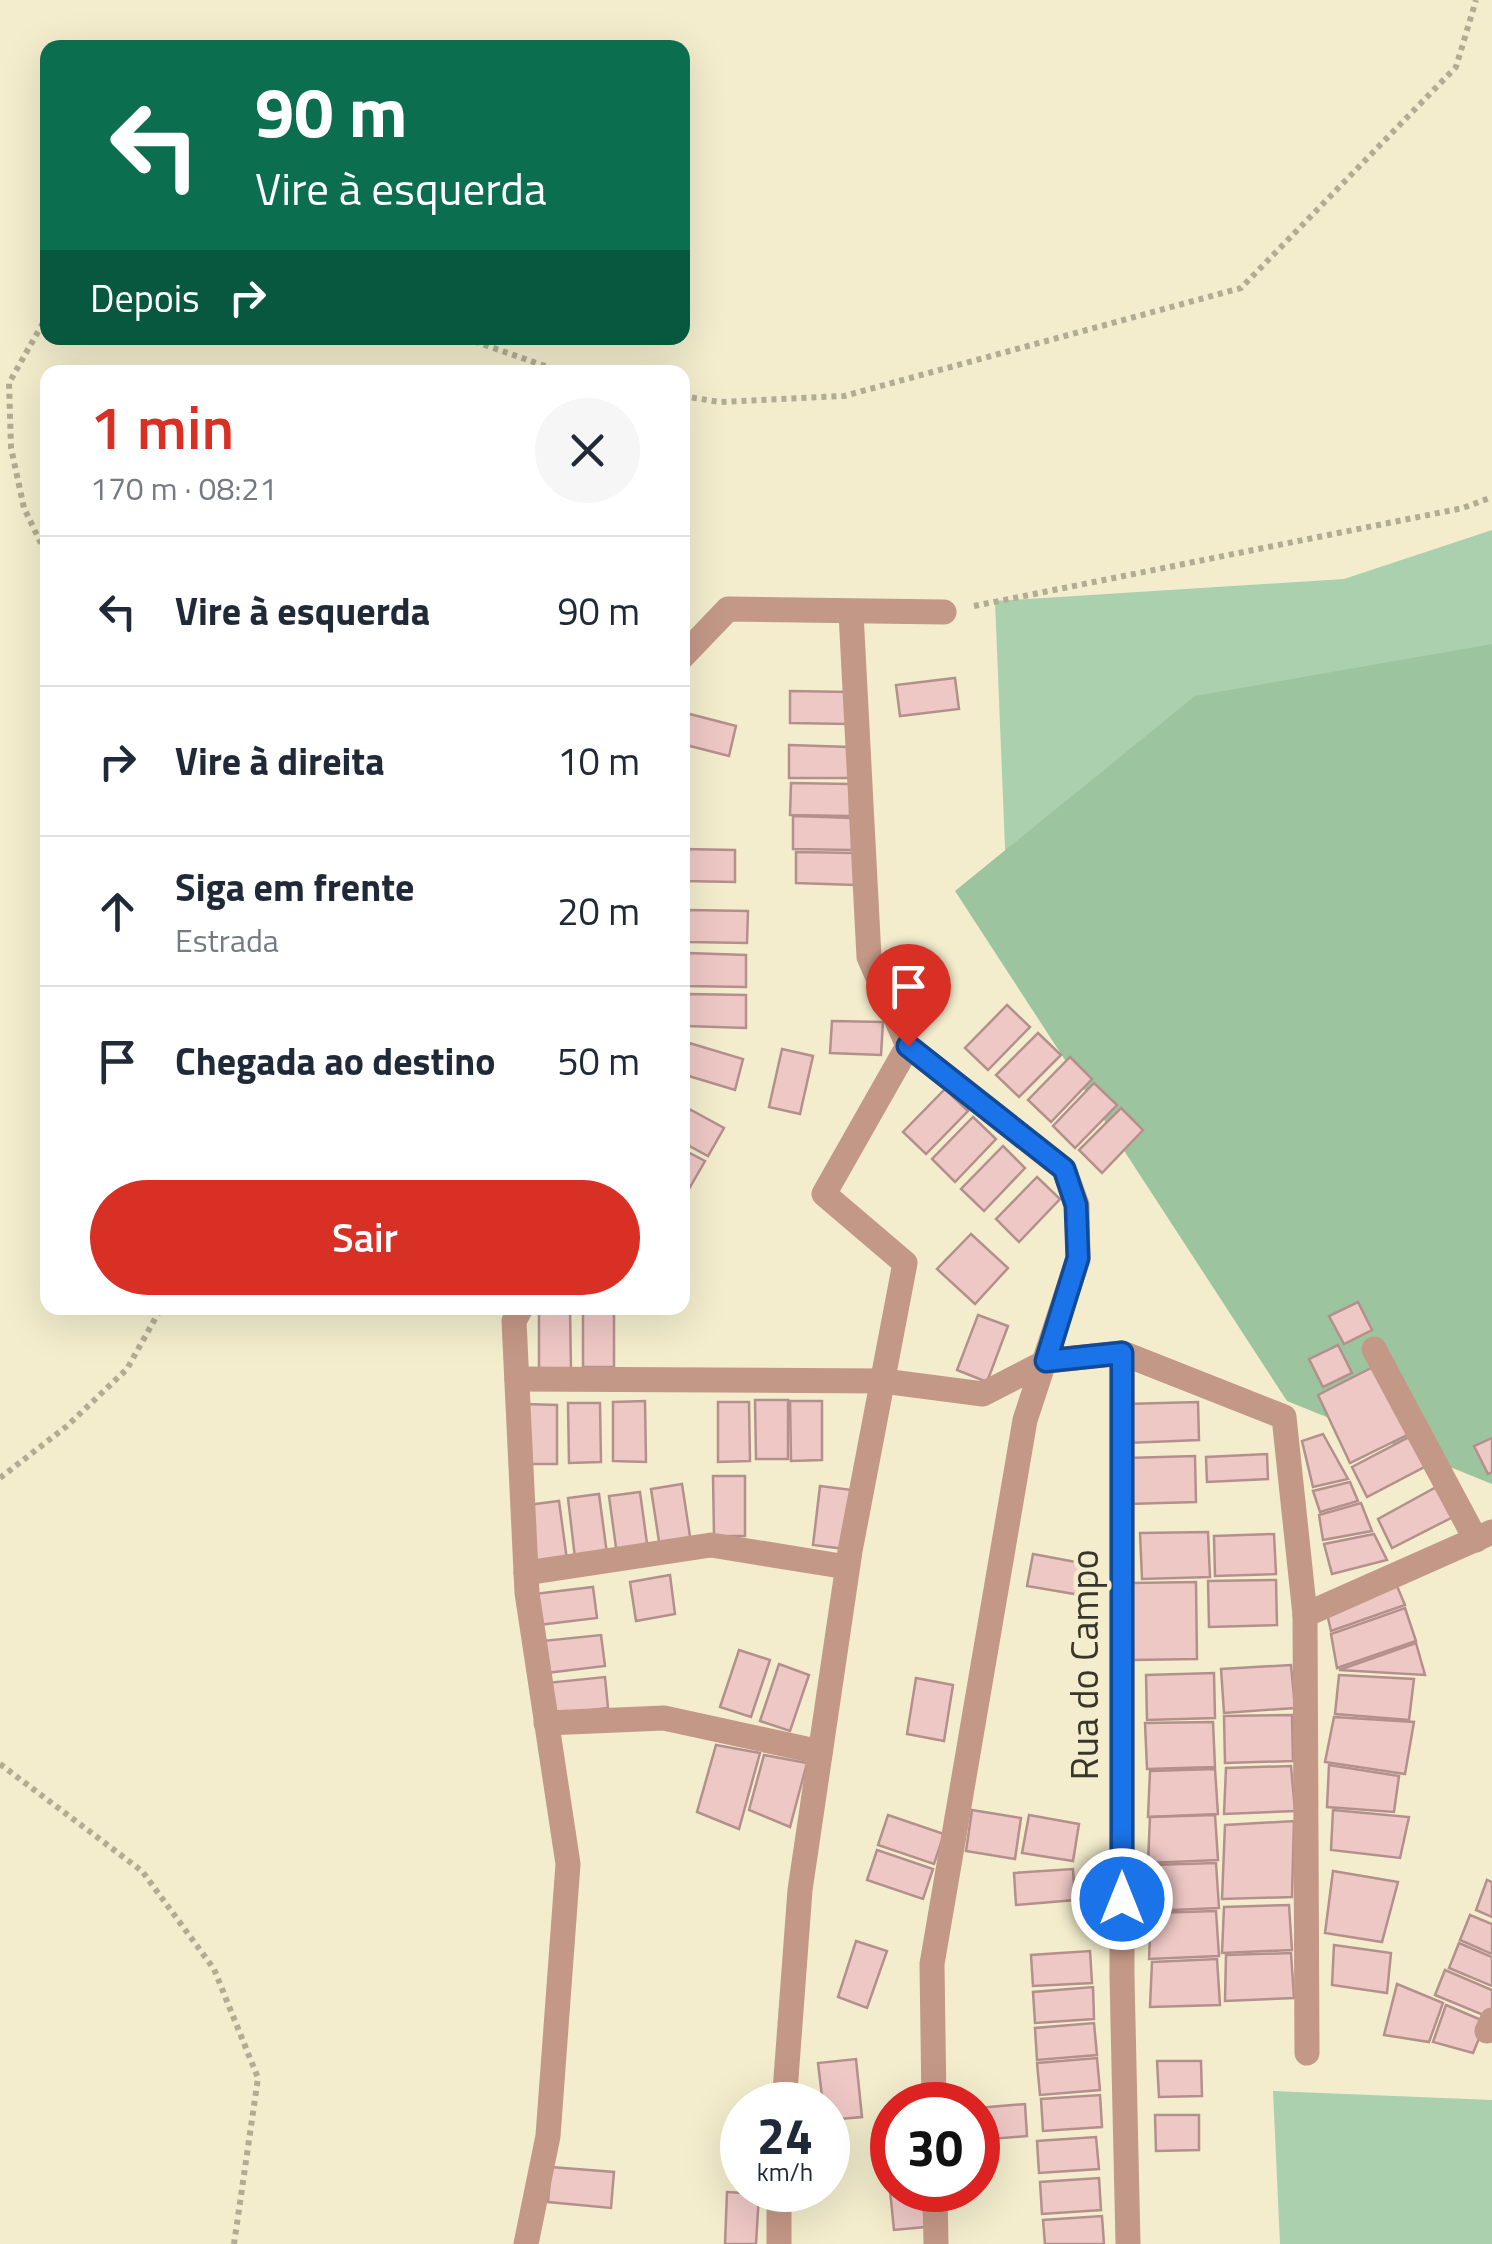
<!DOCTYPE html>
<html lang="pt">
<head>
<meta charset="utf-8">
<style>
  :root { --surface:#fff; --page:#f6f6f7; --text:#1f2937; --muted:#747a83; --line:#e0e1e3; --accent:#d93025 }
  body { margin:0; font-family:"Titillium Web",sans-serif; background:var(--page); color:var(--text); height:100vh; display:flex; flex-direction:column; font-size:38px; white-space:nowrap }
  * { box-sizing:border-box; margin:0 }
  p { font-size:32px; color:var(--muted) }
  .icon { flex:none; width:55px; height:55px; fill:none; stroke:currentColor; stroke-width:2; stroke-linecap:round; stroke-linejoin:round }
  .map { position:relative; flex:1; overflow:hidden }
  .side { position:absolute; left:40px; top:365px; width:650px; height:950px; display:flex; flex-direction:column; background:var(--surface); border-radius:20px; box-shadow:0 10px 40px #0002 }
  .side>* { flex:none }
  .guide { position:absolute; left:40px; top:40px; width:650px; height:305px; border-radius:20px; box-shadow:0 10px 40px #0002; background:#0b6e4f; color:#fff; overflow:hidden }
  .speed { position:absolute; left:720px; top:2082px; display:flex; gap:20px; font-size:50px; font-weight:700; text-align:center }
  .speed>* { display:grid; place-content:center; width:130px; height:130px; border-radius:50%; background:var(--surface); box-shadow:0 10px 40px #0002; line-height:1 }
  .speed small { font-size:25px; font-weight:400 }
  .speed .limit { border:15px solid #d22; background:#fff; color:#111 }
  .pin { position:absolute; display:grid; place-items:center; width:85px; height:85px; color:#fff; margin:-102px -42px; border-radius:50% 50% 50% 0; rotate:-45deg; box-shadow:0 0 10px #0007 }
  .pin .icon { rotate:45deg }
  .me { position:absolute; width:110px; margin:-55px; rotate:0deg; stroke-linejoin:round; filter:drop-shadow(0 0 8px #0008) }
  .turn { display:flex; align-items:center; gap:35px; height:210px; padding:0 50px; font-size:45px }
  .turn .icon { width:130px; height:130px; stroke-width:2.5 }
  .turn b { display:block; font-size:70px; line-height:85px }
  .then { display:flex; align-items:center; height:95px; padding:0 50px; background:#0003; gap:20px; font-size:38px }
  .round { display:grid; place-items:center; flex:none; width:105px; height:105px; border-radius:52px; background:var(--page) }
  .head { display:flex; align-items:center; justify-content:space-between; height:170px; padding:0 50px }
  h1 { font-size:60px; font-weight:600; line-height:75px; color:var(--accent) }
  .primary-button { display:flex; gap:20px; margin-top:auto; padding:20px 50px }
  .primary-button a { flex:1; height:115px; border-radius:60px; background:var(--accent); color:#fff; font-size:40px; font-weight:600; line-height:115px; text-align:center }
  ul { padding:0; list-style:none }
  li { display:flex; align-items:center; gap:30px; height:150px; padding:0 50px; border-top:2px solid var(--line) }
  li div { flex:1 }
  li b { display:block; font-size:38px }
  li em { font-style:normal }
  .map>svg:first-child { display:block }
  .green { fill:#abd0ad }
  .forest { fill:#9cc59f }
  .building { fill:#eec8c5; stroke:#b4908d; stroke-width:2.5 }
  .lines { fill:none; stroke-linecap:round; stroke-linejoin:round }
  .path { stroke:#b1ac93; stroke-width:6; stroke-dasharray:5 5; stroke-linecap:butt }
  .minor { stroke:#c49886; stroke-width:25 }
  .route-casing { stroke:#114b97; stroke-width:25 }
  .route { stroke:#1a73e8; stroke-width:18 }
  .labels { text-anchor:middle; stroke-width:9; stroke-linejoin:round; paint-order:stroke }
  .street-label { font-size:38px; fill:#38362a; stroke:#f3edcd }
</style>
</head>
<body>
<div class="map">
<svg width="1492" height="2244" viewBox="0 0 1492 2244">
  <rect width="100%" height="100%" fill="#f3edcd"/>
  <!-- green -->
  <g class="green">
    <polygon points="1492,530 1492,1377 1006,872 995,601 1344,579"/>
    <polygon points="1273,2091 1492,2100 1492,2244 1280,2244"/>
  </g>
  <!-- forest -->
  <polygon class="forest" points="1492,644 1492,1484 1287,1401 955,891 1195,696"/>
  <!-- building -->
  <g class="building">
    <polygon points="955,678 959,709 900,716 896,685"/>
    <polygon points="790,691 850,692 849,724 790,723"/>
    <polygon points="682,712 736,726 729,756 682,744"/>
    <polygon points="789,745 850,747 848,778 789,778"/>
    <polygon points="791,783 850,784 850,816 790,815"/>
    <polygon points="793,816 853,818 852,850 793,849"/>
    <polygon points="682,849 735,850 735,882 682,881"/>
    <polygon points="796,852 856,853 855,885 796,883"/>
    <polygon points="688,910 748,911 747,943 688,942"/>
    <polygon points="687,953 746,955 746,987 687,986"/>
    <polygon points="687,994 746,995 746,1028 687,1026"/>
    <polygon points="1007,1005 1030,1027 988,1070 965,1048"/>
    <polygon points="832,1021 883,1022 881,1055 830,1053"/>
    <polygon points="1038,1033 1061,1055 1019,1097 996,1075"/>
    <polygon points="686,1042 743,1059 735,1090 682,1074"/>
    <polygon points="782,1049 813,1056 800,1114 769,1107"/>
    <polygon points="1070,1057 1092,1079 1051,1122 1028,1100"/>
    <polygon points="1094,1083 1117,1105 1075,1148 1053,1126"/>
    <polygon points="945,1089 968,1111 926,1154 903,1132"/>
    <polygon points="682,1105 724,1128 708,1156 682,1142"/>
    <polygon points="1121,1108 1143,1130 1102,1173 1079,1150"/>
    <polygon points="973,1117 996,1139 955,1182 932,1159"/>
    <polygon points="1003,1146 1025,1168 984,1211 961,1189"/>
    <polygon points="682,1149 705,1161 689,1189 682,1186"/>
    <polygon points="1037,1177 1060,1199 1019,1242 996,1219"/>
    <polygon points="971,1234 1008,1268 975,1304 937,1269"/>
    <polygon points="1358,1302 1372,1330 1344,1344 1329,1316"/>
    <rect x="583" y="1308" width="31" height="59"/>
    <polygon points="539,1309 570,1309 571,1369 539,1368"/>
    <polygon points="978,1315 1008,1326 987,1382 957,1370"/>
    <polygon points="1338,1345 1352,1373 1323,1387 1309,1359"/>
    <polygon points="1377,1365 1413,1432 1350,1463 1318,1395"/>
    <polygon points="755,1400 788,1400 788,1459 756,1459"/>
    <polygon points="645,1401 646,1462 613,1461 613,1402"/>
    <polygon points="790,1401 822,1401 822,1460 791,1461"/>
    <polygon points="718,1402 749,1402 750,1461 718,1462"/>
    <polygon points="1198,1402 1199,1440 1127,1443 1126,1404"/>
    <polygon points="568,1403 600,1403 601,1462 569,1463"/>
    <polygon points="524,1404 557,1405 557,1464 525,1464"/>
    <polygon points="1323,1434 1348,1479 1313,1487 1302,1441"/>
    <polygon points="1415,1434 1432,1463 1367,1497 1352,1467"/>
    <polygon points="1492,1438 1492,1472 1488,1474 1474,1446"/>
    <polygon points="1267,1454 1268,1479 1207,1482 1206,1457"/>
    <polygon points="1195,1456 1196,1502 1128,1504 1127,1458"/>
    <polygon points="713,1476 745,1476 745,1536 714,1536"/>
    <polygon points="1350,1482 1358,1501 1320,1512 1313,1491"/>
    <polygon points="682,1484 691,1543 660,1548 651,1489"/>
    <polygon points="1440,1485 1457,1515 1392,1548 1378,1519"/>
    <polygon points="820,1486 852,1490 845,1549 813,1545"/>
    <polygon points="640,1492 648,1551 617,1555 609,1496"/>
    <polygon points="599,1494 607,1554 575,1558 568,1498"/>
    <polygon points="559,1501 567,1560 536,1564 527,1505"/>
    <polygon points="1361,1503 1372,1531 1323,1540 1319,1515"/>
    <polygon points="1208,1532 1210,1577 1142,1579 1140,1533"/>
    <polygon points="1274,1534 1276,1574 1215,1576 1214,1536"/>
    <polygon points="1374,1534 1387,1560 1332,1574 1324,1544"/>
    <polygon points="1033,1554 1092,1565 1086,1596 1027,1586"/>
    <polygon points="670,1575 675,1614 636,1621 630,1582"/>
    <polygon points="1394,1579 1405,1605 1331,1631 1326,1609"/>
    <polygon points="1276,1580 1277,1625 1209,1627 1208,1581"/>
    <polygon points="1196,1582 1197,1659 1133,1660 1132,1583"/>
    <polygon points="593,1587 597,1618 538,1625 534,1594"/>
    <polygon points="1405,1608 1416,1641 1337,1668 1331,1634"/>
    <polygon points="601,1635 605,1666 546,1673 542,1641"/>
    <polygon points="1416,1643 1425,1675 1339,1670"/>
    <polygon points="739,1650 770,1660 751,1717 720,1707"/>
    <polygon points="779,1664 809,1675 790,1731 760,1721"/>
    <polygon points="1291,1665 1295,1708 1224,1713 1221,1669"/>
    <polygon points="1214,1673 1215,1718 1147,1720 1146,1675"/>
    <polygon points="1339,1675 1414,1679 1409,1720 1335,1714"/>
    <polygon points="605,1677 608,1708 549,1715 546,1683"/>
    <polygon points="916,1678 953,1685 944,1741 907,1734"/>
    <polygon points="1292,1715 1293,1761 1225,1763 1224,1716"/>
    <polygon points="1334,1717 1414,1722 1405,1774 1325,1762"/>
    <polygon points="1213,1722 1215,1767 1147,1769 1145,1723"/>
    <polygon points="716,1745 760,1753 739,1829 697,1812"/>
    <polygon points="764,1755 807,1763 790,1827 749,1810"/>
    <polygon points="1329,1765 1399,1776 1394,1812 1327,1807"/>
    <polygon points="1291,1766 1295,1811 1224,1814 1226,1768"/>
    <polygon points="1215,1769 1218,1814 1148,1817 1150,1771"/>
    <polygon points="972,1810 1021,1818 1015,1859 966,1851"/>
    <polygon points="1333,1810 1409,1817 1400,1858 1331,1850"/>
    <polygon points="888,1815 944,1834 934,1864 878,1845"/>
    <polygon points="1029,1815 1079,1824 1073,1861 1022,1853"/>
    <polygon points="1215,1815 1218,1860 1148,1863 1150,1817"/>
    <polygon points="1294,1821 1292,1897 1222,1899 1225,1825"/>
    <polygon points="877,1850 933,1869 923,1899 867,1880"/>
    <polygon points="1216,1863 1219,1908 1149,1911 1150,1865"/>
    <polygon points="1073,1869 1075,1900 1016,1905 1014,1873"/>
    <polygon points="1333,1871 1398,1882 1382,1942 1325,1933"/>
    <polygon points="1487,1880 1492,1882 1492,1917 1476,1910"/>
    <polygon points="1289,1905 1292,1950 1222,1953 1224,1907"/>
    <polygon points="1216,1911 1219,1956 1149,1959 1151,1913"/>
    <polygon points="1470,1915 1492,1924 1492,1954 1460,1940"/>
    <polygon points="856,1941 887,1951 867,2008 838,1997"/>
    <polygon points="1459,1943 1492,1957 1492,1986 1449,1968"/>
    <polygon points="1334,1945 1391,1953 1387,1993 1332,1985"/>
    <polygon points="1090,1951 1092,1983 1033,1986 1031,1955"/>
    <polygon points="1291,1953 1294,1998 1225,2001 1226,1955"/>
    <polygon points="1217,1959 1220,2005 1150,2007 1152,1962"/>
    <polygon points="1445,1970 1492,1990 1492,2008 1488,2017 1435,1995"/>
    <polygon points="1397,1984 1443,2003 1429,2042 1384,2035"/>
    <polygon points="1093,1987 1094,2019 1035,2023 1033,1992"/>
    <polygon points="1446,2005 1486,2022 1473,2053 1433,2042"/>
    <polygon points="1094,2023 1097,2055 1037,2060 1035,2028"/>
    <polygon points="1097,2058 1100,2090 1040,2095 1037,2063"/>
    <polygon points="856,2059 862,2117 828,2120 828,2105 823,2105 818,2063"/>
    <polygon points="1157,2061 1201,2061 1202,2096 1159,2097"/>
    <polygon points="1100,2095 1102,2127 1043,2131 1041,2099"/>
    <polygon points="1025,2104 1027,2136 978,2140 978,2108"/>
    <polygon points="1155,2115 1199,2115 1199,2150 1156,2151"/>
    <polygon points="1096,2137 1099,2169 1039,2173 1037,2141"/>
    <polygon points="551,2167 614,2172 611,2208 548,2202"/>
    <polygon points="892,2170 892,2190 922,2190 925,2227 894,2230 888,2171"/>
    <polygon points="1099,2178 1101,2210 1042,2214 1040,2182"/>
    <polygon points="727,2192 759,2194 756,2244 725,2244"/>
    <polygon points="1102,2216 1104,2244 1045,2244 1043,2220"/>
  </g>
  <g class="lines">
    <!-- path -->
    <g class="path">
      <polyline points="48,314 9,383 11,448 24,508 48,558"/>
      <polyline points="465,338 562,372"/>
      <polyline points="682,396 720,402 844,396 1241,288 1456,67 1476,0"/>
      <polyline points="974,606 1463,508 1492,497"/>
      <polyline points="0,1478 67,1426 127,1369 161,1308"/>
      <polyline points="0,1764 142,1871 214,1969 258,2078 234,2244"/>
    </g>
    <!-- minor -->
    <g class="minor">
      <polyline points="851,613 869,957 908,1046 1064,1169 1077,1205 1078,1259 1025,1420 932,1964 934,2105"/>
      <polyline points="682,657 728,609 944,612"/>
      <polyline points="521,1308 514,1321 527,1593 568,1864 548,2136 526,2244"/>
      <polyline points="1374,1349 1476,1540"/>
      <polyline points="1122,1353 1122,1977 1128,2244"/>
      <polyline points="517,1379 883,1381 983,1394 1047,1361 1122,1353 1284,1417 1305,1615 1307,2053"/>
      <polyline points="526,1573 711,1545 847,1567"/>
      <polyline points="1305,1615 1492,1532"/>
      <polyline points="546,1723 664,1718 820,1752"/>
      <polyline points="1487,2031 1492,2020"/>
      <polyline points="784,2105 800,1890 850,1551 905,1263 824,1194 908,1046"/>
      <polyline points="779,2190 779,2244"/>
      <polyline points="935,2190 936,2244"/>
    </g>
  </g>
  <g class="lines">
    <defs>
      <polyline id="route" points="908,1046 1064,1169 1076,1205 1078,1258 1046,1361 1122,1353 1122,1899"/>
    </defs>
    <!-- route casing -->
    <use href="#route" class="route-casing"/>
    <!-- route -->
    <use href="#route" class="route"/>
  </g>
  <g class="labels">
    <!-- street labels -->
    <g class="street-label">
      <text transform="translate(1085 1665) rotate(-90)" y="13">Rua do Campo</text>
    </g>
  </g>
</svg>
<div class="speed"><div>24<small>km/h</small></div><div class="limit">30</div></div>
<div class="pin" style="left:908px;top:1046px;background:#d93025"><svg class="icon" aria-label="arrive" viewBox="0 0 24 24"><path d="M6 21V4h12l-3 4 3 4H6"/></svg></div>
<svg class="me" style="left:1122px;top:1899px" viewBox="-20 -20 40 40"><circle r="17" fill="#1a73e8" stroke="#fff" stroke-width="3"/><path d="M0-11L8 9 0 5-8 9z" fill="#fff"/></svg>
<div class="guide">
<div class="turn"><svg class="icon" aria-label="left" viewBox="0 0 24 24"><path d="M17 20v-9H6M10 6l-5 5 5 5"/></svg><div><b>90 m</b>Vire à esquerda</div></div>
<div class="then">Depois<svg class="icon" aria-label="right" viewBox="0 0 24 24"><path d="M7 20v-9h11M14 6l5 5-5 5"/></svg></div>
</div>
<section class="side">
<div class="head"><div><h1>1 min</h1><p>170 m · 08:21</p></div><a class="round"><svg class="icon" aria-label="close" viewBox="0 0 24 24"><path d="M6 6l12 12M18 6L6 18"/></svg></a></div>
<ul>
<li><svg class="icon" aria-label="left" viewBox="0 0 24 24"><path d="M17 20v-9H6M10 6l-5 5 5 5"/></svg><div><b>Vire à esquerda</b></div><em>90 m</em></li>
<li><svg class="icon" aria-label="right" viewBox="0 0 24 24"><path d="M7 20v-9h11M14 6l5 5-5 5"/></svg><div><b>Vire à direita</b></div><em>10 m</em></li>
<li><svg class="icon" aria-label="ahead" viewBox="0 0 24 24"><path d="M12 20V5M6 11l6-6 6 6"/></svg><div><b>Siga em frente</b><p>Estrada</p></div><em>20 m</em></li>
<li><svg class="icon" aria-label="arrive" viewBox="0 0 24 24"><path d="M6 21V4h12l-3 4 3 4H6"/></svg><div><b>Chegada ao destino</b></div><em>50 m</em></li>
</ul>
<div class="primary-button"><a>Sair</a></div>
</section>
</div>
</body>
</html>
